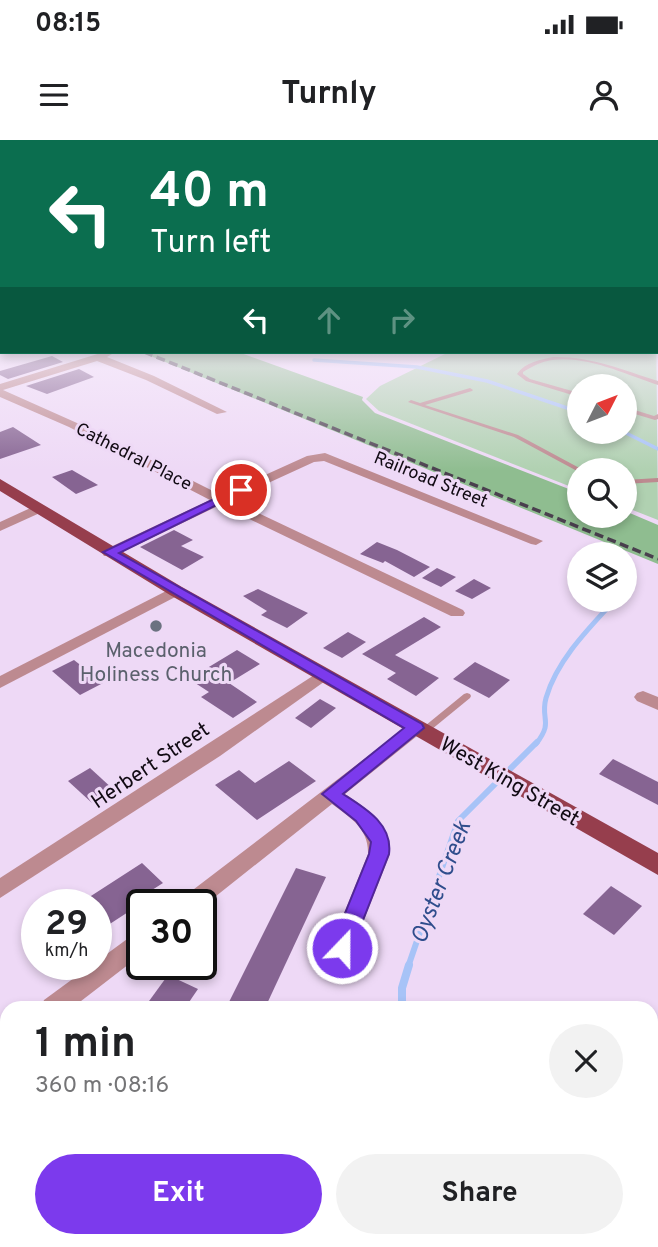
<!DOCTYPE html>
<html lang="en">
<head>
<meta charset="utf-8">
<style>
  :root { --surface:#fff; --page:#f2f2f2; --text:#202124; --muted:#757577; --accent:#7c3aed }
  body { margin:0; font-family:Overpass,sans-serif; background:var(--page); color:var(--text); height:100vh; display:flex; flex-direction:column; font-size:26px; white-space:nowrap }
  * { box-sizing:border-box; margin:0 }
  p { font-size:23px; color:var(--muted) }
  .icon { flex:none; width:38px; height:38px; fill:none; stroke:currentColor; stroke-width:2; stroke-linecap:round; stroke-linejoin:round }
  .map { position:relative; flex:1; overflow:hidden }
  .sheet { position:absolute; left:0px; top:861px; width:658px; height:247px; display:flex; flex-direction:column; background:var(--surface); border-radius:21px 21px 0 0; box-shadow:0 4px 10px #0003 }
  .sheet>* { flex:none }
  .top-card { position:absolute; left:0px; top:0px; width:658px; height:214px; box-shadow:0 4px 10px #0003; background:#0b6e4f; color:#fff; overflow:hidden }
  .needle { width:46px; rotate:48deg }
  .controls { position:absolute; left:567px; top:234px; display:grid; gap:14px }
  .controls a { display:grid; place-items:center; width:70px; height:70px; border-radius:50%; background:var(--surface); box-shadow:0 4px 10px #0003; font-size:35px }
  .speed { position:absolute; left:21px; top:749px; display:flex; gap:14px; font-size:35px; font-weight:700; text-align:center }
  .speed>* { display:grid; place-content:center; width:91px; height:91px; border-radius:50%; background:var(--surface); box-shadow:0 4px 10px #0003; line-height:1 }
  .speed small { font-size:18px; font-weight:400 }
  .speed .limit { border:4px solid #111; border-radius:10px; background:#fff; color:#111 }
  .pin { position:absolute; display:grid; place-items:center; width:60px; height:60px; color:#fff; margin:-30px; border:4px solid #fff; border-radius:50%; box-shadow:0 2px 7px #0007 }
  .me { position:absolute; width:77px; margin:-38px; rotate:22deg; stroke-linejoin:round; filter:drop-shadow(0 0 5px #0008) }
  .turn { display:flex; align-items:center; gap:24px; height:147px; padding:0 35px; font-size:32px }
  .turn .icon { width:91px; height:91px; stroke-width:2.5 }
  .turn b { display:block; font-size:49px; line-height:60px }
  .lanes { display:flex; align-items:center; height:66px; padding:0 35px; background:#0003; justify-content:center; gap:35px; direction:ltr }
  .lanes .off { opacity:.35 }
  .round { display:grid; place-items:center; flex:none; width:74px; height:74px; border-radius:37px; background:var(--page) }
  .headline { display:flex; align-items:center; justify-content:space-between; height:119px; padding:0 35px }
  h1 { font-size:42px; font-weight:700; line-height:52px }
  .cta { display:flex; gap:14px; margin-top:auto; padding:14px 35px }
  .cta a { flex:1; height:80px; border-radius:42px; background:var(--accent); color:#fff; font-size:28px; font-weight:700; line-height:80px; text-align:center }
  .cta a+a { background:var(--page); color:var(--text) }
  .status { display:flex; justify-content:space-between; align-items:center; height:49px; padding:0 35px; background:var(--surface); direction:ltr }
  .status svg { height:19px; fill:currentColor }
  header { display:flex; justify-content:space-between; align-items:center; height:91px; padding:0 35px; background:var(--surface); font-size:32px; font-weight:700 }
  .map>svg:first-child { display:block }
  .green { fill:#b0d1b1; fill-rule:evenodd }
  .forest { fill:#8fbd90 }
  .lines { fill:none; stroke-linecap:round; stroke-linejoin:round }
  .stream-far3 { stroke:#a7c3f7; stroke-width:3.5 }
  .stream-far2 { stroke:#a7c3f7; stroke-width:5 }
  .stream-far1 { stroke:#a7c3f7; stroke-width:6 }
  .stream { stroke:#a7c3f7; stroke-width:8 }
  .building { fill:#866492 }
  .lane { fill:#bd8a90; fill-rule:evenodd }
  .street { fill:#bd8a90; fill-rule:evenodd }
  .primary { fill:#963e4d; fill-rule:evenodd }
  .rail { stroke:#4a3f4e; stroke-width:3.5; stroke-dasharray:9 4.5; stroke-linecap:butt }
  .route { fill:#7c3aed; stroke:#51269a; stroke-width:2 }
  .worship-dot { fill:#6b7280; stroke:#eed9f6; stroke-width:2.5 }
  .labels { text-anchor:middle; stroke-width:6; stroke-linejoin:round; paint-order:stroke }
  .far-street-label { font-size:18px; fill:#110a13; stroke:#eed9f6 }
  .worship-label { font-size:21px; fill:#5b616d; stroke:#eed9f6 }
  .street-label { font-size:21px; fill:#110a13; stroke:#eed9f6 }
  .water-label { font-size:23px; font-style:italic; fill:#2f4d8c; stroke:#eed9f6 }
</style>
</head>
<body>
<div class="status"><b>08:15</b><svg viewBox="0 0 49 12"><path d="M0 12V9h3v3zM5 12V6h3v6zM10 12V3h3v9zM15 12V0h3v12zM26 1h20v11H26zM47 4h2v5h-2z"/></svg></div>
<header><svg class="icon" aria-label="menu" viewBox="0 0 24 24"><path d="M4 6h16M4 12h16M4 18h16"/></svg>Turnly<svg class="icon" aria-label="person" viewBox="0 0 24 24"><circle cx="12" cy="8" r="4"/><path d="M4 21q1-7 8-7t8 7"/></svg></header>
<div class="map">
<svg width="658" height="1107" viewBox="0 0 658 1107">
  <rect width="100%" height="100%" fill="#eed9f6"/>
  <!-- green -->
  <path class="green" d="M 656,176 L 658,380 L 625,367 L 625,331 L 579,331 L 579,350 L 379,271 L 366,259 L 380,246 L 449,212 L 656,212 ZM 579,247 L 625,247 L 625,292 L 579,292 Z"/>
  <!-- forest -->
  <polygon class="forest" points="141,212 238,212 363,257 362,260 375,273 579,353 579,376 625,376 625,371 658,385 658,424"/>
  <g class="lines">
    <!-- stream-far3 -->
    <g class="stream-far3">
      <polyline points="314,220 417,227 487,241 579,272"/>
      <polyline points="624,292 658,309"/>
    </g>
    <!-- stream-far2 -->
    <g class="stream-far2">
      <polyline points="625,444 630,435"/>
      <path d="M 536,604 C 554,581 540,580 546,558 C 557,520 589,488 615,460"/>
    </g>
    <!-- stream-far1 -->
    <polyline class="stream-far1" points="408,827 458,681 537,602"/>
    <!-- stream -->
    <g class="stream">
      <polyline points="402,868 402,848 409,825"/>
      <polyline points="500,1101 506,1107"/>
    </g>
  </g>
  <!-- building -->
  <g class="building">
    <polygon points="52,216 63,222 8,239 0,235 0,231"/>
    <polygon points="79,229 94,237 47,254 26,246"/>
    <polygon points="13,287 41,305 0,319 0,292"/>
    <polygon points="72,330 98,345 76,354 52,337"/>
    <polygon points="174,390 193,400 181,406 204,417 182,430 140,407"/>
    <polygon points="377,402 397,410 430,427 414,437 385,421 383,423 360,414"/>
    <polygon points="437,428 456,437 441,447 422,438"/>
    <polygon points="474,439 491,448 472,459 455,451"/>
    <polygon points="258,449 308,473 287,488 261,475 267,471 243,456"/>
    <polygon points="424,477 441,487 395,515 439,538 416,556 387,539 396,533 362,514"/>
    <polygon points="348,492 366,502 342,518 323,508"/>
    <polygon points="237,510 260,524 229,543 257,562 233,578 201,557 209,552 189,539"/>
    <polygon points="74,520 103,543 80,555 52,531"/>
    <polygon points="475,522 510,540 489,558 453,539"/>
    <polygon points="320,559 336,568 311,588 295,578"/>
    <polygon points="613,619 658,642 658,665 599,634"/>
    <polygon points="289,621 316,641 257,680 215,645 239,630 255,643"/>
    <polygon points="90,628 114,650 92,663 68,641"/>
    <polygon points="142,723 163,743 141,757 145,761 96,793 96,765 77,765"/>
    <polygon points="296,728 326,737 265,868 226,868"/>
    <polygon points="611,746 642,766 614,795 583,774"/>
    <polygon points="168,835 198,849 185,868 144,868"/>
  </g>
  <g class="lines">
    <!-- lane -->
    <g class="lane">
      <rect x="656" y="183" width="2" height="4"/>
      <rect x="656" y="193" width="2" height="3"/>
      <path d="M 553,217 C 590,216 623,230 658,241 L 658,245 C 623,234 575,209 538,224 C 533,226 528,229 523,232 L 523,234 L 530,239 L 579,253 L 579,257 L 526,241 L 517,234 C 525,222 540,220 553,217 Z"/>
      <polygon points="470,248 473,250 472,251 425,265 518,295 585,331 579,331 579,332 514,297 408,262 411,260 420,263"/>
      <polygon points="625,267 654,276 658,274 658,279 655,280 625,271"/>
      <polygon points="658,338 658,342 625,344 625,340"/>
      <polygon points="467,553 470,554 471,556 470,558 426,594 420,594 418,592 420,590 464,554"/>
      <polygon points="0,1045 7,1048 7,1062 0,1059"/>
      <polygon points="96,1101 120,1101 122,1102 124,1107 100,1107 98,1106"/>
    </g>
    <!-- street -->
    <g class="street">
      <polygon points="104,212 112,214 107,217 154,236 227,272 217,274 146,240 97,221 3,250 77,283 221,355 307,316 325,313 543,401 536,405 531,404 324,321 314,322 231,360 463,470 465,473 463,476 451,476 220,365 114,416 104,416 102,413 104,410 210,360 69,287 0,257 0,244"/>
      <polygon points="37,365 44,369 42,372 0,391 0,382"/>
      <polygon points="176,446 184,451 181,454 0,548 0,536"/>
      <polygon points="322,530 331,535 328,539 220,616 0,758 0,738"/>
      <polygon points="643,551 658,557 658,570 637,561 634,557 637,553"/>
      <path d="M 416,582 L 422,584 L 425,588 L 422,592 L 345,654 C 368,669 389,684 390,714 L 350,815 L 342,818 L 334,815 L 330,808 L 368,714 C 369,689 351,678 332,664 L 201,768 L 201,765 L 178,765 L 181,759 L 410,584 Z"/>
      <polygon points="142,791 142,814 72,868 41,868 44,860 134,794"/>
      <polygon points="7,891 7,918 0,921 0,894"/>
      <polygon points="7,958 7,991 0,994 0,961"/>
    </g>
    <!-- primary -->
    <polygon class="primary" points="0,339 182,447 658,713 658,735 170,455 0,351"/>
    <!-- rail -->
    <polyline class="rail" points="144,212 658,419"/>
  </g>
  <!-- sky -->
  <linearGradient id="sky" x2="0" y2="1"><stop stop-color="#8ebaee"/><stop offset="0.53" stop-color="#f7eefb"/><stop offset="1" stop-color="#f7eefb" stop-opacity="0"/></linearGradient>
  <rect width="658" height="331" fill="url(#sky)"/>
  <!-- route -->
  <path class="route" d="M 237,348 L 247,350 L 119,413 L 422,584 L 424,588 L 343,654 C 365,668 393,684 389,714 L 352,808 L 349,814 L 342,817 L 335,814 L 331,808 L 369,714 L 371,702 L 356,681 L 322,654 L 404,588 L 103,412 Z"/>
  <!-- markers -->
  <circle class="worship-dot" cx="156" cy="486" r="7"/>
  <g class="labels">
    <!-- far-street labels -->
    <g class="far-street-label">
      <text transform="translate(134 316) rotate(27)" y="6">Cathedral Place</text>
      <text transform="translate(431 339) rotate(22)" y="6">Railroad Street</text>
    </g>
    <!-- worship labels -->
    <g class="worship-label">
      <text x="156" y="517">Macedonia<tspan x="156" dy="24">Holiness Church</tspan></text>
    </g>
    <!-- street labels -->
    <g class="street-label">
      <text transform="translate(150 625) rotate(-34)" y="7">Herbert Street</text>
      <text transform="translate(510 641) rotate(30)" y="7">West King Street</text>
    </g>
    <!-- water labels -->
    <g class="water-label">
      <text transform="translate(440 742) rotate(-69)" y="8">Oyster Creek</text>
    </g>
  </g>
</svg>
<div class="controls">
<a><svg class="needle" viewBox="-14 -14 28 28"><path d="M0-13l5 13h-10z" fill="#e53935"/><path d="M0 13l5-13h-10z" fill="#757577"/></svg></a>
<a><svg class="icon" aria-label="search" viewBox="0 0 24 24"><circle cx="10" cy="10" r="6"/><path d="M15 15l6 6"/></svg></a>
<a><svg class="icon" aria-label="layers" viewBox="0 0 24 24"><path d="M12 4l9 5-9 5-9-5zM3 14l9 5 9-5"/></svg></a>
</div>
<div class="speed"><div>29<small>km/h</small></div><div class="limit">30</div></div>
<div class="pin" style="left:241px;top:350px;background:#d93025"><svg class="icon" aria-label="arrive" viewBox="0 0 24 24"><path d="M6 21V4h12l-3 4 3 4H6"/></svg></div>
<svg class="me" style="left:342px;top:808px" viewBox="-20 -20 40 40"><circle r="17" fill="#7c3aed" stroke="#fff" stroke-width="3"/><path d="M0-11L8 9 0 5-8 9z" fill="#fff"/></svg>
<div class="top-card">
<div class="turn"><svg class="icon" aria-label="left" viewBox="0 0 24 24"><path d="M17 20v-9H6M10 6l-5 5 5 5"/></svg><div><b>40 m</b>Turn left</div></div>
<div class="lanes"><svg class="icon" aria-label="left" viewBox="0 0 24 24"><path d="M17 20v-9H6M10 6l-5 5 5 5"/></svg><svg class="icon off" aria-label="ahead" viewBox="0 0 24 24"><path d="M12 20V5M6 11l6-6 6 6"/></svg><svg class="icon off" aria-label="right" viewBox="0 0 24 24"><path d="M7 20v-9h11M14 6l5 5-5 5"/></svg></div>
</div>
<section class="sheet">
<div class="headline"><div><h1>1 min</h1><p>360 m · 08:16</p></div><a class="round"><svg class="icon" aria-label="close" viewBox="0 0 24 24"><path d="M6 6l12 12M18 6L6 18"/></svg></a></div>
<div class="cta"><a>Exit</a><a>Share</a></div>
</section>
</div>
</body>
</html>
